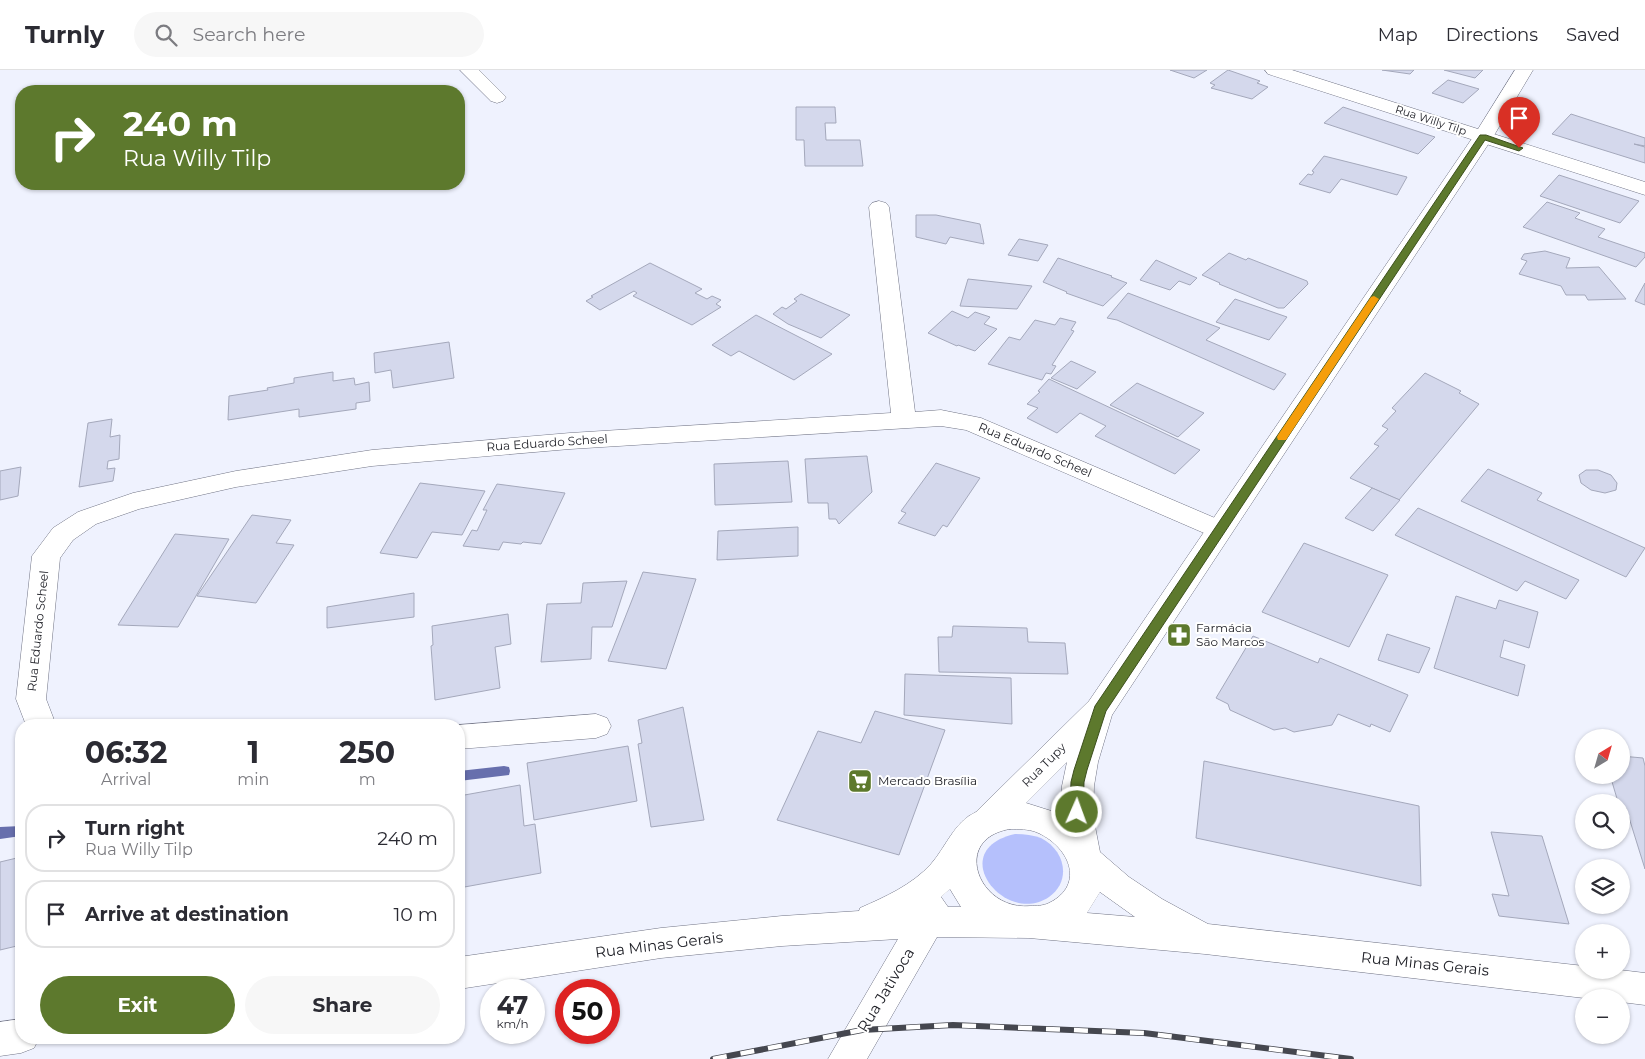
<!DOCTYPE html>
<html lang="en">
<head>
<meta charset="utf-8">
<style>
  :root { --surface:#fff; --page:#f7f7f7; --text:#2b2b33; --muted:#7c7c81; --line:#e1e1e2; --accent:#5d792d }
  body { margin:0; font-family:Montserrat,sans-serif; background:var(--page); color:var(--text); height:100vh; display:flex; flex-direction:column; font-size:19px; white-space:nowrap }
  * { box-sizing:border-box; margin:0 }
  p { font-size:16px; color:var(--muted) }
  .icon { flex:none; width:28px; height:28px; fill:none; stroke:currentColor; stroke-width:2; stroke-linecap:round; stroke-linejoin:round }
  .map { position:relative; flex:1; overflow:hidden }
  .drawer { position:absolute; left:15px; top:649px; width:450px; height:325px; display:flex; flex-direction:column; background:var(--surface); border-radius:20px; box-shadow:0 1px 4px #0004 }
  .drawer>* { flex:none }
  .guide { position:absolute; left:15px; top:15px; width:450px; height:105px; border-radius:20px; box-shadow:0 1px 4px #0004; background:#5d792d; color:#fff; overflow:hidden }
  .needle { width:32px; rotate:37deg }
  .buttons { position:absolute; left:1575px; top:659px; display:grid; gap:10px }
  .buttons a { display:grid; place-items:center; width:55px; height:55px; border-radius:50%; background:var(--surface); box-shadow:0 1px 4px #0004; font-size:25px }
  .speed { position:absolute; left:480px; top:909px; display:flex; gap:10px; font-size:25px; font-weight:700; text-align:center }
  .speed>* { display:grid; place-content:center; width:65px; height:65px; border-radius:50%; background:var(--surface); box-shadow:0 1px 4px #0004; line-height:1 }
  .speed small { font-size:12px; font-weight:400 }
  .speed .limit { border:8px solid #d22; background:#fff; color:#111 }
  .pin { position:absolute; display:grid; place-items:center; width:42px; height:42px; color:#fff; margin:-51px -21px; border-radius:50% 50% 50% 0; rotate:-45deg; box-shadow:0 0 5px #0007 }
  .pin .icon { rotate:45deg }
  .me { position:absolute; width:55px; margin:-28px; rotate:2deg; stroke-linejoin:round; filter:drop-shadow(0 0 4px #0008) }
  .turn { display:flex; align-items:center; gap:18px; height:105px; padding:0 25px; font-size:22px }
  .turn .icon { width:65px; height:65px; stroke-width:2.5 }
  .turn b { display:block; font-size:35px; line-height:42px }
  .eta { display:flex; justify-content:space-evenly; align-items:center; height:85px; text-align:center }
  .eta b { font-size:30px; font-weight:700; line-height:35px }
  .cta { display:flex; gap:10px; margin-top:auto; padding:10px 25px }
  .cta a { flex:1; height:58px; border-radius:30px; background:var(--accent); color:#fff; font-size:20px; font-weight:700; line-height:58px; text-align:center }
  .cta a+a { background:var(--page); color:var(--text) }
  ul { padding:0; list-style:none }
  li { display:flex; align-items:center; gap:15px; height:68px; margin:0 10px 8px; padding:0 15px; border:2px solid var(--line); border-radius:20px }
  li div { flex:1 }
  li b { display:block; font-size:19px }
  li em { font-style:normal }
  header { display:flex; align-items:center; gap:30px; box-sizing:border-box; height:70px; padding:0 25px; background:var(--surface); border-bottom:1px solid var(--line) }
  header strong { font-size:24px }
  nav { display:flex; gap:28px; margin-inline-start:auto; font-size:18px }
  .search { width:350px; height:45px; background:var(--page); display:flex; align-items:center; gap:12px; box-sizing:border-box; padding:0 18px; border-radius:28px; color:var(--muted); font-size:19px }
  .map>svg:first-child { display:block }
  .green { fill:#b5c0fc }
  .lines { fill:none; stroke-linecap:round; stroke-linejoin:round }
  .stream { fill:#676fad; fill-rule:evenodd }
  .building { fill:#d4d8ec; stroke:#a4a8bb }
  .street-casing { stroke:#717485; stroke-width:1 }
  .secondary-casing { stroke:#717485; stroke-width:1 }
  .street { fill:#fff; fill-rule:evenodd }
  .secondary { fill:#fff; fill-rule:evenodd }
  .rail-casing { stroke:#45474f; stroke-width:6 }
  .rail { stroke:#fff; stroke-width:4.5; stroke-dasharray:14; stroke-linecap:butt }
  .route { fill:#5d792d; stroke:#3c4f1d }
  .slow { fill:#f59e0b }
  .labels { text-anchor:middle; stroke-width:4; stroke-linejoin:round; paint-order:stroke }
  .far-street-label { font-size:11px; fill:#212229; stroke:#fff }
  .street-label { font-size:12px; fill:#212229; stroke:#fff }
  .poi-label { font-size:12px; fill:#212229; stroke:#fff; text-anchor:start }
  .near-street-label { font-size:15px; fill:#212229; stroke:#fff }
</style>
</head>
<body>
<header>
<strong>Turnly</strong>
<div class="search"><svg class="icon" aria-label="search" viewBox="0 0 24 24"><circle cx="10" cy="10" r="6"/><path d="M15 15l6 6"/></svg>Search here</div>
<nav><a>Map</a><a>Directions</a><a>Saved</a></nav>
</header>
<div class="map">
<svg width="1645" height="989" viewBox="0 0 1645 989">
  <rect width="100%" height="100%" fill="#eff2fe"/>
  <!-- green -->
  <path class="green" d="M 1015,764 C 1024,764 1033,765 1041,768 C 1065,780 1072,811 1049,827 C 1005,857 944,780 1015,764 Z"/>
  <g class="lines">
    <!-- stream -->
    <g class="stream">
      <polygon points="504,696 509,697 510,701 509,705 459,711 459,701"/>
      <polygon points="21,756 21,766 0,769 0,757"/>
    </g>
  </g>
  <!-- building -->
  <g class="building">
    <polygon points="1170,0 1207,0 1194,8"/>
    <polygon points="1228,0 1260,11 1257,13 1268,17 1252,29 1211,18 1215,15 1210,13"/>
    <polygon points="1382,0 1414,0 1410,4"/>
    <polygon points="1444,0 1483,0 1475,8"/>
    <polygon points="1448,10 1479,19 1463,33 1432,23"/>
    <polygon points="796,37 835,37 836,53 825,53 826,70 860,70 863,96 805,96 804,70 796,70"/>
    <polygon points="1343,37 1435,67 1418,84 1324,53"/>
    <polygon points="1571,44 1645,68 1645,76 1634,74 1645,77 1645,93 1552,64"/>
    <polygon points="1324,86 1364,96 1407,107 1397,125 1341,109 1330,123 1299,114 1308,104 1312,105 1314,102 1312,101"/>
    <polygon points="1559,105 1639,131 1620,153 1540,126"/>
    <polygon points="1547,132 1580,143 1575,148 1605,159 1598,167 1645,183 1645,187 1636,197 1523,157"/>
    <polygon points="916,145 936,145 980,154 984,174 950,167 946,174 916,167"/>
    <polygon points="1019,169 1048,175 1038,191 1008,185"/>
    <polygon points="1545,181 1570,188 1566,198 1599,197 1626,229 1588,230 1585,225 1566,225 1561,216 1519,204 1527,191 1521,189 1524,184"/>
    <polygon points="1229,183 1246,190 1248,188 1307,211 1308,214 1284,238 1278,238 1219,214 1220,213 1202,205"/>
    <polygon points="1058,188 1112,206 1111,207 1127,213 1103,236 1066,223 1067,222 1043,212"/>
    <polygon points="1156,190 1197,208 1190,215 1179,211 1170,220 1140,210"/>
    <polygon points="650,193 702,219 695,223 707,229 712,226 721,230 716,234 721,237 692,255 633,226 637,223 634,221 600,240 586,231 593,227 591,226"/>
    <polygon points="968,209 1032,216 1017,239 960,236"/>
    <polygon points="1645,213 1645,235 1635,231"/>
    <polygon points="1128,223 1220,258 1206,270 1286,304 1274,320 1117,250 1107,248"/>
    <polygon points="801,224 850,245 821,268 788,254 773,244 782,237 786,239 797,231 794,229"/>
    <polygon points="1235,229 1287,247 1269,270 1216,252"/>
    <polygon points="952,241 968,248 975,242 990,247 984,254 997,259 975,281 958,275 957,276 928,263"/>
    <polygon points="756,245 832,284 794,310 739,281 731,286 712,275"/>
    <polygon points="1060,248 1076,252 1071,260 1074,261 1052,295 1056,296 1051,304 1046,303 1042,310 988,294 1009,267 1020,270 1035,250 1055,255"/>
    <polygon points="449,272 454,308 393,318 391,300 375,303 374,283"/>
    <polygon points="1071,291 1096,302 1077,319 1051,308"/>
    <polygon points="333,302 333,311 354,308 355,315 369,312 370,331 356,333 356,339 299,347 299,339 228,350 229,326 268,320 267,318 294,313 294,308"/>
    <polygon points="1425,303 1461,321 1459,323 1479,334 1399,430 1350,408 1379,376 1374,374 1388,359 1382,356 1396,341 1392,338"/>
    <polygon points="1049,309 1200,380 1175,404 1095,366 1106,356 1080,343 1057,363 1027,348 1038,338 1027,334 1040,322 1038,321"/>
    <polygon points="1137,313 1204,343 1178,367 1110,335"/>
    <polygon points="112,349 110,367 120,365 119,389 108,391 107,399 115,398 113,411 79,417 88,353"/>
    <polygon points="867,386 872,422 839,454 836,449 829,449 828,433 808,433 805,389"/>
    <polygon points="788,391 792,432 715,435 714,394"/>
    <polygon points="936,393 980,408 947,457 943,455 935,466 898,453 906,443 901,441"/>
    <polygon points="21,397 18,426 0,430 0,401"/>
    <polygon points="1488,399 1542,423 1537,430 1645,478 1626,507 1461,431"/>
    <polygon points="1586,400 1598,400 1611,405 1617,413 1616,420 1605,423 1591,420 1581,413 1579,405"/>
    <polygon points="420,413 485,421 462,465 432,462 417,488 380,483"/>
    <polygon points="497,414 565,423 541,474 523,472 521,474 503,472 499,480 463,476 472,460 477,461 487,440 483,440"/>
    <polygon points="1372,418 1400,430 1373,461 1345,448"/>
    <polygon points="1418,438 1579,510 1566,529 1525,511 1517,521 1395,465"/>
    <polygon points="252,445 291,450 276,473 294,475 256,533 197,526"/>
    <polygon points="798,457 798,486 717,490 718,461"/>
    <polygon points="175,464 229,469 178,557 118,555"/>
    <polygon points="1304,473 1388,505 1349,577 1262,542"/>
    <polygon points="643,502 696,509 666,599 608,591"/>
    <polygon points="627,511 612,557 592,557 591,589 541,592 547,534 581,533 583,513"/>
    <polygon points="414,523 414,547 327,558 327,537"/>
    <polygon points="1456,526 1496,539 1499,530 1538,542 1529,578 1504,570 1500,587 1525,595 1518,626 1434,598"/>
    <polygon points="508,544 511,574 495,577 500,618 435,630 431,576 433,575 432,556"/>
    <polygon points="953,556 1027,558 1028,572 1065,573 1068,604 939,602 938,567 952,567"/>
    <polygon points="1387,564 1430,578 1419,603 1378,590"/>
    <polygon points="1253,566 1318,593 1320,588 1408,625 1390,662 1371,654 1370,657 1338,644 1332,655 1294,662 1285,658 1274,660 1230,640 1228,634 1216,628"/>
    <polygon points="905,604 1011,608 1012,654 904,645"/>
    <polygon points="683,637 704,750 651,757 638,674 642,673 638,650"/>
    <polygon points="875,641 945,660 899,785 777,750 818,661 861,673"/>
    <polygon points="628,676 637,731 534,750 527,693"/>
    <polygon points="1621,686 1643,688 1645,696 1645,799 1626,738 1621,738 1621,732 1618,732 1610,705 1621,705"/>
    <polygon points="1204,691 1419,736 1421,816 1196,768"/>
    <polygon points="520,715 524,756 535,754 541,803 459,818 459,726"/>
    <polygon points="1491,762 1542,766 1569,854 1499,846 1492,824 1509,826"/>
    <polygon points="21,787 21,875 0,880 0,792"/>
  </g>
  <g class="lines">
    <defs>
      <g id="street">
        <polygon points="460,0 479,0 506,27 503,31 497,33 491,31"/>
        <polygon points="1265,0 1292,0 1645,112 1645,125 1268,4"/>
        <polygon points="879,131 886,133 889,137 915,342 941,340 981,348 1229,454 1233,460 1229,466 1220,469 1211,466 966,360 941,356 570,379 372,396 236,417 139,439 96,454 73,470 60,488 46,629 56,655 26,655 16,629 32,486 53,458 78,442 133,423 236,401 372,380 570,363 891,343 869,137 872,133"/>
        <polygon points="596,644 607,648 611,656 607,664 596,668 459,679 459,655"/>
      </g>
      <g id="secondary">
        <path d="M 1515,0 L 1533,0 L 1493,67 L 1112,645 L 1098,692 L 1094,716 L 1093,746 L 1100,782 L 1129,807 L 1162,829 L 1208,854 L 1584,896 L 1584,900 L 1620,900 L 1645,903 L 1645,935 L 1621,932 L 1621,928 L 1584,928 L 1205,884 L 1029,868 L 937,867 L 867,989 L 828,989 L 898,869 L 782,876 L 661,888 L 459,919 L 459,887 L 661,858 L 782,846 L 859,841 L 860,838 C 885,827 912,815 931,794 C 946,777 954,752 976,742 L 1089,631 L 1473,67 ZM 1067,692 L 1062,716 L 1061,744 L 1026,733 ZM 1010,759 C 1019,759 1028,759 1036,762 C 1068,775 1087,814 1049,833 C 1043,836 1036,836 1030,836 C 979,841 950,769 1010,759 ZM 950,819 L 961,837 L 948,837 L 941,827 ZM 1100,822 L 1135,847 L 1087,843 Z"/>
        <polygon points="21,949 21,968 39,968 34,978 21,983 0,986 0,952"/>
      </g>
    </defs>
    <!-- street casing -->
    <use href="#street" class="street-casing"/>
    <!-- secondary casing -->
    <use href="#secondary" class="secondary-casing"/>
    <!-- street -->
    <use href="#street" class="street"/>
    <!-- secondary -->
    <use href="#secondary" class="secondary"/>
    <defs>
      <polyline id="rail" points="713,989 862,960 953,955 1144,963 1351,989"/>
    </defs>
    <!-- rail casing -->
    <use href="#rail" class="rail-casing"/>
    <!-- rail -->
    <use href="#rail" class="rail"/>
  </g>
  <!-- route -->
  <polygon class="route" points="1480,65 1486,65 1523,78 1519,81 1485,70 1106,641 1087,700 1084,712 1083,742 1081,746 1077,747 1072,746 1070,742 1071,712 1074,700 1095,636"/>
  <!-- slow -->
  <polygon class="slow" points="1374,226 1379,229 1286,370 1278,370 1277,367 1278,365 1371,227"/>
  <!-- icons -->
  <defs>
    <symbol id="pharmacy-square" viewBox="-11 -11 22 22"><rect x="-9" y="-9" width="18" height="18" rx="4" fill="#5d792d" stroke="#fff"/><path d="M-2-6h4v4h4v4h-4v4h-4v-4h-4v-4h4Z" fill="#fff"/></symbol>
    <symbol id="supermarket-square" viewBox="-11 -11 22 22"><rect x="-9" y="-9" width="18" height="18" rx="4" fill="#5d792d" stroke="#fff"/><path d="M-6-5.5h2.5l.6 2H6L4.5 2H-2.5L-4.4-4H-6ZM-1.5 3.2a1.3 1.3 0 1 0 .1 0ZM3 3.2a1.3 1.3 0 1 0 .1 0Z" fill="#fff"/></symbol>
  </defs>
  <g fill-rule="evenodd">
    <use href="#pharmacy-square" x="1165" y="551" width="28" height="28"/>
    <use href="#supermarket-square" x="846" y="697" width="28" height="28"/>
  </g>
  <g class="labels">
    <!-- far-street labels -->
    <g class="far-street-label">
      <text transform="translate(1431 50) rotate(18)" y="4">Rua Willy Tilp</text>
    </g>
    <!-- street labels -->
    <g class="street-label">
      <text transform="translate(547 373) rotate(-4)" y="4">Rua Eduardo Scheel</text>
      <text transform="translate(1035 380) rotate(23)" y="4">Rua Eduardo Scheel</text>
      <text transform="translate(38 561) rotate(-84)" y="4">Rua Eduardo Scheel</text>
      <text transform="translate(1044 695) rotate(-45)" y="4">Rua Tupy</text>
    </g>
    <!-- poi labels -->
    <g class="poi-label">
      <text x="1196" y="562">Farmácia<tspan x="1196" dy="14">São Marcos</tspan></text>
      <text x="878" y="715">Mercado Brasília</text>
    </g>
    <!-- near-street labels -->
    <g class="near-street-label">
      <text transform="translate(659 875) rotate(-7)" y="5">Rua Minas Gerais</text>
      <text transform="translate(1425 894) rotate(6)" y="5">Rua Minas Gerais</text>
      <text transform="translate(886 920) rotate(-59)" y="5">Rua Jativoca</text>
    </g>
  </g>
</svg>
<div class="buttons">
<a><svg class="needle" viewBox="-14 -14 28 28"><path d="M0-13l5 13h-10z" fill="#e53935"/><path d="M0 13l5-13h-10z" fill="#7c7c81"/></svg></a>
<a><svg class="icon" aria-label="search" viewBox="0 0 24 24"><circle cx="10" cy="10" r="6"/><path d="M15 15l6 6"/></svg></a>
<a><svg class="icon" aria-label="layers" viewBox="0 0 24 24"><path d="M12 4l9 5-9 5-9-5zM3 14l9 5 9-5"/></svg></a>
<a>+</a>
<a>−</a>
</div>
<div class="speed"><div>47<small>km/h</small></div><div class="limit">50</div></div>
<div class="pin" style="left:1519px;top:78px;background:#d93025"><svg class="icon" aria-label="arrive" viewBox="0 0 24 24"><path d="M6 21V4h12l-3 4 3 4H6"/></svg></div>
<svg class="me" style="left:1077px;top:742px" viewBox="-20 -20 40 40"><circle r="17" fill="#5d792d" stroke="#fff" stroke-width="3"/><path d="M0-11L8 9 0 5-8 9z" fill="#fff"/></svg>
<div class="guide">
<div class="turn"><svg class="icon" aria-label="right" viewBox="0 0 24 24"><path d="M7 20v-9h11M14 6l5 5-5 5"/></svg><div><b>240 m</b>Rua Willy Tilp</div></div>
</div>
<section class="drawer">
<div class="eta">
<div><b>06:32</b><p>Arrival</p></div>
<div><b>1</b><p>min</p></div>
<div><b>250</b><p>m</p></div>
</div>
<ul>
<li><svg class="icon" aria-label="right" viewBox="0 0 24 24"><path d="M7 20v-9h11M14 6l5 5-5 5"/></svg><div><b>Turn right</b><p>Rua Willy Tilp</p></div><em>240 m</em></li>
<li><svg class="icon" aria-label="arrive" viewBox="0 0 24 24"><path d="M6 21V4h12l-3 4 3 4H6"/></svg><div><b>Arrive at destination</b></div><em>10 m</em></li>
</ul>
<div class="cta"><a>Exit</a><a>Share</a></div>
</section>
</div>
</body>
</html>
